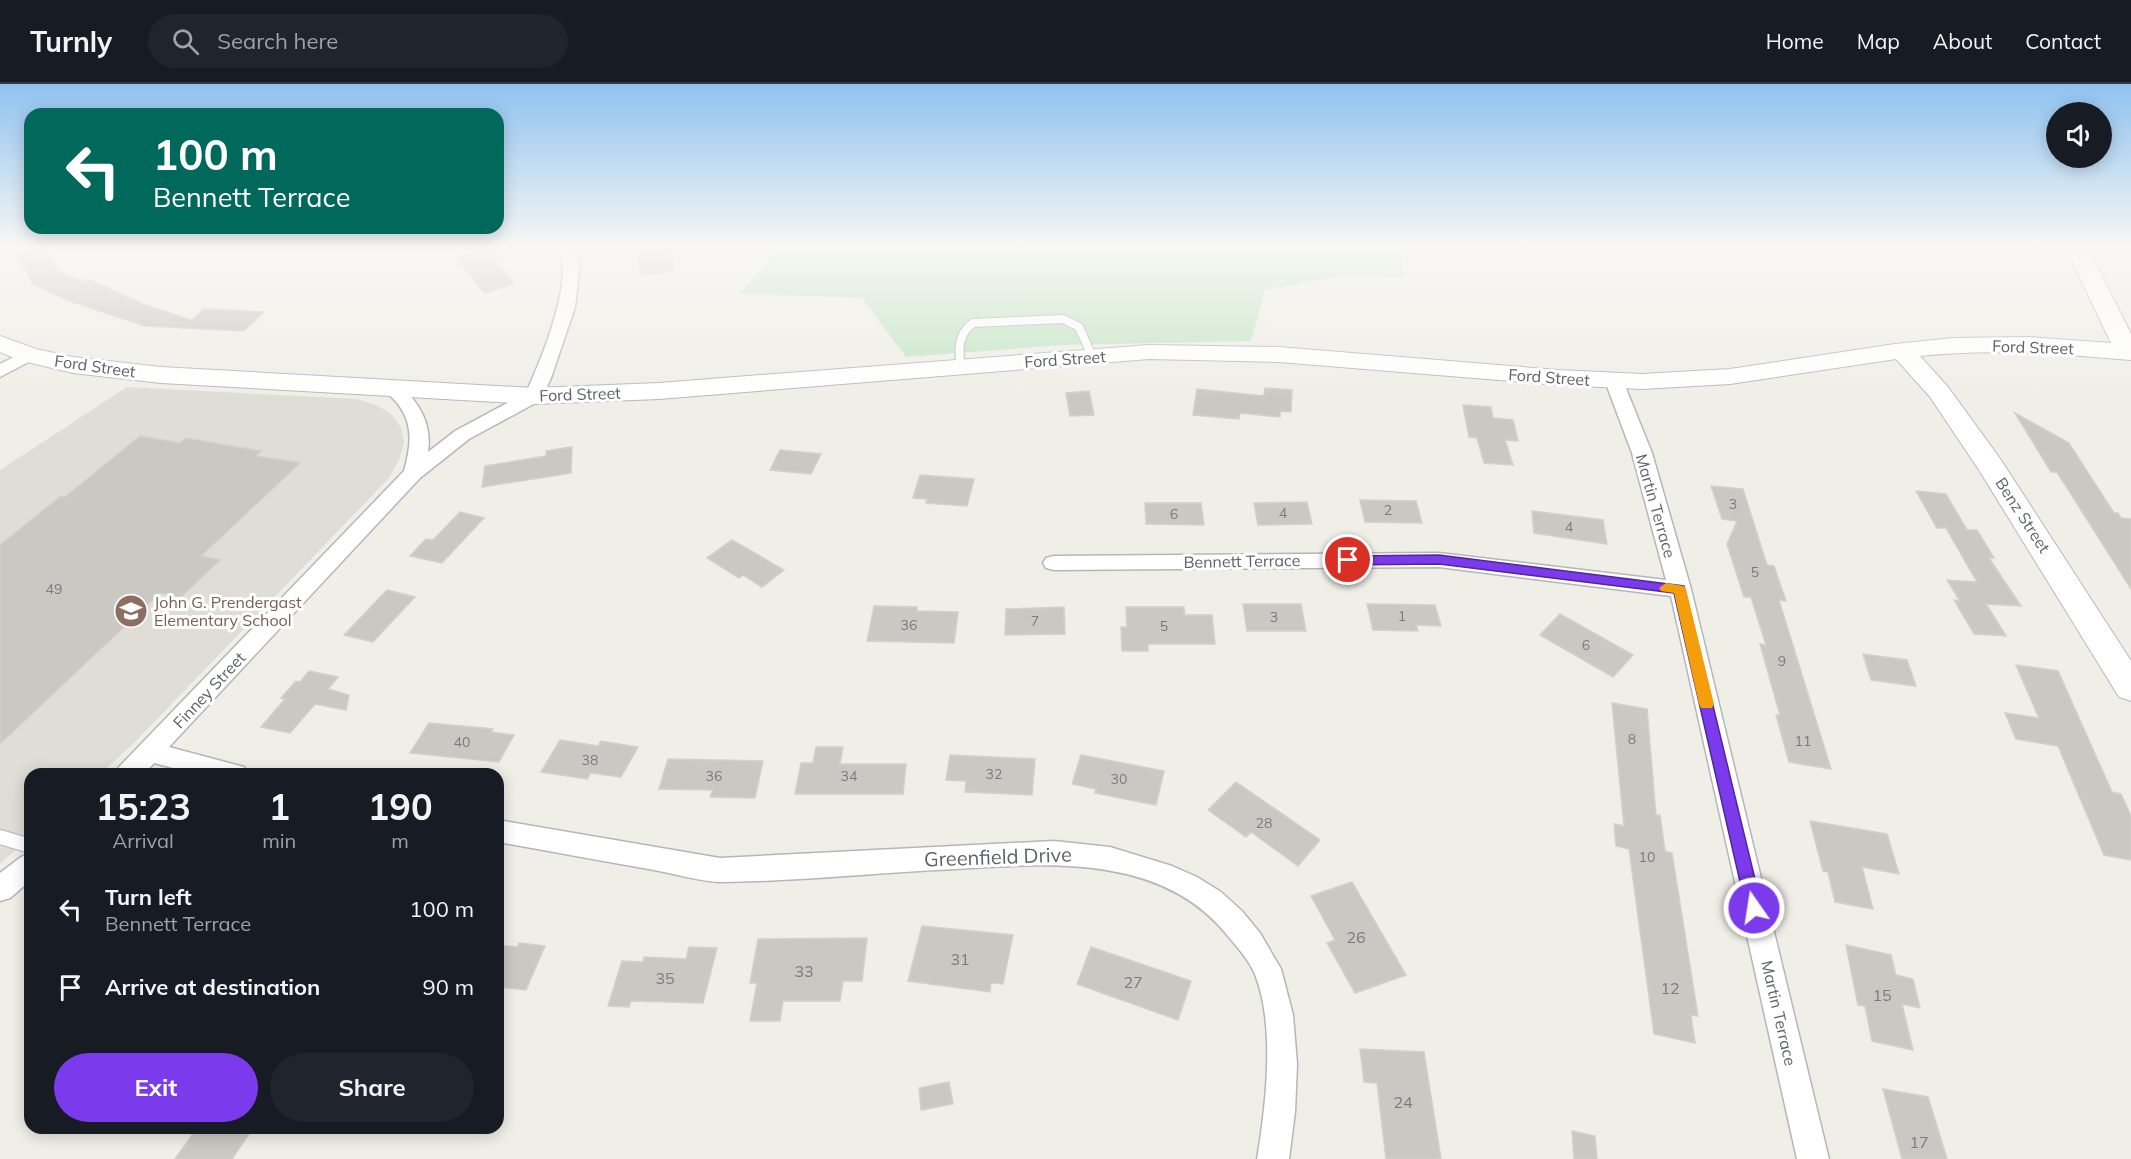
<!DOCTYPE html>
<html lang="en">
<head>
<meta charset="utf-8">
<style>
  :root { --surface:#171b24; --page:#20242c; --text:#f1f3f6; --muted:#9ea1a6; --line:#363941; --accent:#7c3aed }
  body { margin:0; font-family:Mulish,sans-serif; background:var(--page); color:var(--text); height:100vh; display:flex; flex-direction:column; font-size:22px; white-space:nowrap }
  * { box-sizing:border-box; margin:0 }
  p { font-size:20px; color:var(--muted) }
  .icon { flex:none; width:33px; height:33px; fill:none; stroke:currentColor; stroke-width:2; stroke-linecap:round; stroke-linejoin:round }
  .map { position:relative; flex:1; overflow:hidden }
  .panel { position:absolute; left:24px; top:684px; width:480px; height:366px; display:flex; flex-direction:column; background:var(--surface); border-radius:18px; box-shadow:0 3px 15px #0003 }
  .panel>* { flex:none }
  .top-card { position:absolute; left:24px; top:24px; width:480px; height:126px; border-radius:18px; box-shadow:0 3px 15px #0003; background:#00695c; color:#fff; overflow:hidden }
  .fabs { position:absolute; left:2046px; top:18px; display:grid; gap:12px }
  .fabs a { display:grid; place-items:center; width:66px; height:66px; border-radius:50%; background:var(--surface); box-shadow:0 3px 15px #0003; font-size:30px }
  .pin { position:absolute; display:grid; place-items:center; width:51px; height:51px; color:#fff; margin:-26px; border:3px solid #fff; border-radius:50%; box-shadow:0 2px 6px #0007 }
  .me { position:absolute; width:66px; margin:-33px; rotate:347deg; stroke-linejoin:round; filter:drop-shadow(0 0 4px #0008) }
  .turn { display:flex; align-items:center; gap:21px; height:126px; padding:0 30px; font-size:27px }
  .turn .icon { width:78px; height:78px; stroke-width:2.5 }
  .turn b { display:block; font-size:42px; line-height:51px }
  .eta { display:flex; justify-content:space-evenly; align-items:center; height:102px; text-align:center }
  .eta b { font-size:36px; font-weight:700; line-height:42px }
  .primary-button { display:flex; gap:12px; margin-top:auto; padding:12px 30px }
  .primary-button a { flex:1; height:69px; border-radius:36px; background:var(--accent); color:#fff; font-size:24px; font-weight:700; line-height:69px; text-align:center }
  .primary-button a+a { background:var(--page); color:var(--text) }
  ul { padding:0; list-style:none }
  li { display:flex; align-items:center; gap:18px; height:78px; padding:0 30px }
  li div { flex:1 }
  li b { display:block; font-size:22px }
  li em { font-style:normal }
  header { display:flex; align-items:center; gap:36px; box-sizing:border-box; height:84px; padding:0 30px; background:var(--surface); border-bottom:2px solid var(--line) }
  header strong { font-size:28px }
  nav { display:flex; gap:33px; margin-inline-start:auto; font-size:21px }
  .search { width:420px; height:54px; background:var(--page); display:flex; align-items:center; gap:15px; box-sizing:border-box; padding:0 21px; border-radius:33px; color:var(--muted); font-size:22px }
  .map>svg:first-child { display:block }
  .education { fill:#dfddd5 }
  .green { fill:#c4e6c5 }
  .building { fill:#cbc8c4; stroke:#d4d0c5; stroke-width:1.5 }
  .lines { fill:none; stroke-linecap:round; stroke-linejoin:round }
  .lane-far1-casing { stroke:#b4b6ba; stroke-width:10 }
  .lane-casing { stroke:#b4b6ba; stroke-width:16 }
  .street-casing { stroke:#b4b6ba; stroke-width:3 }
  .secondary-casing { stroke:#b5b8bd; stroke-width:2 }
  .lane-far1 { stroke:#fff; stroke-width:8 }
  .lane { stroke:#fff; stroke-width:14 }
  .street { fill:#fff; fill-rule:evenodd }
  .secondary { fill:#fff; fill-rule:evenodd }
  .route { fill:#7c3aed; stroke:#51269a; stroke-width:1.5 }
  .slow { fill:#f59e0b }
  .labels { text-anchor:middle; stroke-width:6; stroke-linejoin:round; paint-order:stroke }
  .number-label { font-size:14px; fill:#797b7e }
  .street-label { font-size:16px; fill:#5e6166; stroke:#fff }
  .education-label { font-size:16px; fill:#785e54; stroke:#fff; text-anchor:start }
  .near-number-label { font-size:16px; fill:#797b7e }
  .near-street-label { font-size:20px; fill:#5e6166; stroke:#fff }
</style>
</head>
<body>
<header>
<strong>Turnly</strong>
<div class="search"><svg class="icon" aria-label="search" viewBox="0 0 24 24"><circle cx="10" cy="10" r="6"/><path d="M15 15l6 6"/></svg>Search here</div>
<nav><a>Home</a><a>Map</a><a>About</a><a>Contact</a></nav>
</header>
<div class="map">
<svg width="2131" height="1075" viewBox="0 0 2131 1075">
  <rect width="100%" height="100%" fill="#efeee7"/>
  <!-- education -->
  <polygon class="education" points="127,303 357,315 378,322 391,330 401,344 404,359 399,376 389,394 134,659 100,690 30,690 30,753 0,780 0,386"/>
  <!-- green -->
  <polygon class="green" points="756,162 1402,162 1403,193 1342,192 1265,206 1251,257 1062,261 906,273 862,214 739,210 772,173"/>
  <!-- building -->
  <g class="building">
    <polygon points="30,162 44,162 57,186 83,198 89,195 143,220 192,236 204,225 264,228 244,247 145,242 69,217 33,200 15,167"/>
    <polygon points="636,162 669,162 674,186 642,192"/>
    <polygon points="485,165 514,199 485,209 456,174"/>
    <polygon points="1265,304 1292,306 1291,328 1280,327 1280,333 1240,329 1239,335 1193,331 1197,305 1264,312"/>
    <polygon points="1089,307 1094,331 1070,332 1066,309"/>
    <polygon points="1463,321 1491,323 1493,334 1513,336 1518,357 1505,356 1513,381 1484,379 1477,354 1469,353"/>
    <polygon points="2015,329 2069,359 2114,429 2118,429 2121,434 2131,435 2131,505 2057,388 2051,388"/>
    <polygon points="140,352 180,359 186,354 261,367 256,372 300,379 201,472 220,476 181,513 160,509 0,660 0,461 61,412 65,413"/>
    <polygon points="572,363 571,389 482,403 485,382 546,372 546,367"/>
    <polygon points="780,366 821,370 811,390 770,386"/>
    <polygon points="920,391 974,395 967,422 926,419 927,415 913,414"/>
    <polygon points="1711,402 1743,405 1767,481 1774,482 1786,517 1779,516 1831,685 1789,678 1776,631 1780,631 1760,560 1766,561 1751,513 1744,513 1727,460 1737,437 1722,435"/>
    <polygon points="1916,407 1946,410 1967,446 1977,446 1994,474 1989,474 2021,522 1986,520 2006,552 1974,550 1954,516 1960,517 1947,496 1977,498 1946,444 1937,444"/>
    <polygon points="1360,416 1416,417 1422,439 1365,438"/>
    <polygon points="1307,418 1312,440 1258,441 1254,419"/>
    <polygon points="1145,419 1201,419 1204,441 1146,440"/>
    <polygon points="1532,427 1603,436 1607,460 1534,449"/>
    <polygon points="460,428 484,434 442,479 410,472 426,455 433,456"/>
    <polygon points="732,456 784,486 762,503 743,491 739,494 707,474"/>
    <polygon points="387,506 415,513 373,558 344,551"/>
    <polygon points="1243,520 1301,520 1306,547 1247,547"/>
    <polygon points="1367,520 1435,521 1441,542 1416,541 1418,547 1373,546"/>
    <polygon points="874,522 917,523 917,527 958,528 954,559 867,557"/>
    <polygon points="1064,523 1065,550 1005,551 1006,525"/>
    <polygon points="1126,523 1184,523 1185,531 1212,531 1215,560 1148,560 1148,567 1122,567 1121,543 1127,543"/>
    <polygon points="1560,530 1633,571 1613,593 1540,551"/>
    <polygon points="1863,570 1907,576 1916,602 1871,596"/>
    <polygon points="2016,581 2058,587 2112,708 2121,710 2131,732 2131,776 2104,771 2058,662 2016,655 2005,629 2039,634"/>
    <polygon points="309,587 338,593 328,605 349,611 346,626 315,620 290,649 261,643 285,615 281,614 296,597 300,598"/>
    <polygon points="1612,619 1647,625 1656,731 1660,731 1665,767 1672,769 1698,932 1691,931 1695,959 1654,950 1629,765 1616,762 1614,740 1624,742"/>
    <polygon points="429,639 493,645 491,648 514,651 499,678 410,669"/>
    <polygon points="560,656 598,662 601,657 638,663 621,693 591,689 587,695 541,688"/>
    <polygon points="816,663 843,663 840,680 906,680 903,710 795,710 801,679 813,679"/>
    <polygon points="950,671 1035,675 1032,711 965,708 966,697 946,696"/>
    <polygon points="1081,671 1164,687 1156,721 1095,709 1096,705 1072,700"/>
    <polygon points="668,675 763,677 755,714 710,713 713,706 659,705"/>
    <polygon points="1236,698 1320,756 1298,782 1251,748 1246,753 1208,726"/>
    <polygon points="1810,737 1887,750 1899,790 1862,783 1873,825 1835,818 1828,788 1823,787"/>
    <polygon points="1352,798 1406,891 1355,909 1327,859 1335,856 1311,812"/>
    <polygon points="922,842 1013,851 1003,900 991,899 990,908 908,897"/>
    <polygon points="867,854 862,897 843,897 840,917 783,917 780,937 750,937 757,899 750,899 758,855"/>
    <polygon points="519,859 545,862 526,906 498,903 498,861 518,863"/>
    <polygon points="1846,861 1891,871 1896,891 1913,895 1920,924 1902,920 1913,966 1872,957 1865,922 1858,921"/>
    <polygon points="689,863 717,864 703,919 631,917 629,923 608,922 622,877 643,878 644,873 686,875"/>
    <polygon points="1091,863 1191,897 1178,936 1077,900"/>
    <polygon points="1360,965 1424,968 1441,1075 1386,1075 1377,999 1364,998"/>
    <polygon points="949,998 953,1020 921,1026 919,1004"/>
    <polygon points="1883,1005 1928,1013 1947,1075 1902,1075"/>
    <polygon points="197,1044 253,1044 232,1075 175,1075"/>
    <polygon points="1572,1047 1595,1052 1597,1075 1574,1075"/>
  </g>
  <g class="lines">
    <defs>
      <path id="lane-far1" d="M 961,283 C 958,266 958,250 973,239 L 1063,235 L 1079,243 L 1092,272"/>
      <polyline id="lane" points="0,753 30,762"/>
      <g id="street">
        <path d="M 557,162 L 573,162 L 580,181 L 575,223 L 551,294 L 541,316 L 469,355 L 420,394 L 169,663 L 244,683 L 248,690 L 196,690 L 154,679 L 144,690 L 115,690 L 119,683 L 404,387 C 410,365 414,343 400,323 C 396,316 389,312 385,305 L 388,301 L 400,301 C 420,320 432,340 428,368 L 455,347 L 526,309 C 540,278 577,192 557,162 Z"/>
        <polygon points="28,266 34,267 37,271 34,275 0,293 0,280"/>
        <polygon points="1614,292 1620,293 1623,297 1652,369 1691,505 1829,1075 1797,1075 1671,512 1439,483 1054,486 1046,484 1043,479 1046,474 1054,472 1439,469 1666,496 1632,369 1605,297 1608,293"/>
        <path d="M 498,736 L 720,774 L 1054,757 L 1110,763 L 1172,782 L 1197,793 L 1221,808 L 1242,827 L 1260,849 L 1281,885 L 1293,931 L 1297,980 L 1295,1028 L 1289,1075 L 1257,1075 C 1266,1021 1276,940 1254,888 C 1248,875 1237,863 1228,852 C 1158,764 1034,781 936,786 C 865,790 794,797 723,798 C 701,798 676,790 654,786 C 602,777 550,767 498,758 Z"/>
        <polygon points="30,769 30,797 10,814 0,817 0,789 21,773"/>
      </g>
      <path id="secondary" d="M 2065,162 L 2087,162 L 2131,250 L 2131,276 C 2061,270 1991,264 1920,272 L 1948,303 L 2001,376 L 2131,577 L 2131,617 L 2119,613 L 1979,386 L 1930,313 L 1896,275 L 1730,300 L 1642,305 L 1558,301 L 1279,278 L 1149,275 L 659,315 L 534,320 L 161,299 L 73,289 L 19,276 L 0,268 L 0,252 L 36,265 L 73,273 L 161,283 L 534,304 L 659,299 L 1149,261 L 1279,263 L 1558,286 L 1642,290 L 1730,285 L 1895,260 L 1953,254 L 2029,253 L 2111,259 Z"/>
    </defs>
    <!-- lane-far1 casing -->
    <use href="#lane-far1" class="lane-far1-casing"/>
    <!-- lane casing -->
    <use href="#lane" class="lane-casing"/>
    <!-- street casing -->
    <use href="#street" class="street-casing"/>
    <!-- secondary casing -->
    <use href="#secondary" class="secondary-casing"/>
    <!-- lane-far1 -->
    <use href="#lane-far1" class="lane-far1"/>
    <!-- lane -->
    <use href="#lane" class="lane"/>
    <!-- street -->
    <use href="#street" class="street"/>
    <!-- secondary -->
    <use href="#secondary" class="secondary"/>
  </g>
  <!-- sky -->
  <linearGradient id="sky" x2="0" y2="1"><stop stop-color="#8fc2f0"/><stop offset="0.52" stop-color="#f8f7f4"/><stop offset="1" stop-color="#f8f7f4" stop-opacity="0"/></linearGradient>
  <rect width="2131" height="313" fill="url(#sky)"/>
  <!-- route -->
  <polygon class="route" points="1439,471 1684,502 1762,824 1760,830 1754,832 1748,830 1746,824 1674,509 1439,480 1348,481 1342,476 1348,472"/>
  <!-- slow -->
  <polygon class="slow" points="1666,499 1684,502 1686,505 1714,620 1712,624 1701,624 1699,620 1674,509 1661,507 1659,504"/>
  <!-- icons -->
  <defs>
    <symbol id="school-disc" viewBox="-11 -11 22 22"><circle r="9.5" fill="#8d6e63" stroke="#fff"/><path d="M0-5L7-2L0 1L-7-2ZM-4 1L0 2.5L4 1V4Q0 6-4 4Z" fill="#fff"/></symbol>
  </defs>
  <g fill-rule="evenodd">
    <use href="#school-disc" x="112" y="508" width="38" height="38"/>
  </g>
  <g class="labels">
    <!-- number labels -->
    <g class="number-label">
      <text x="1733" y="425">3</text>
      <text x="1388" y="431">2</text>
      <text x="1283" y="434">4</text>
      <text x="1174" y="435">6</text>
      <text x="1569" y="448">4</text>
      <text x="1755" y="493">5</text>
      <text x="54" y="510">49</text>
      <text x="1402" y="537">1</text>
      <text x="1274" y="538">3</text>
      <text x="1035" y="542">7</text>
      <text x="909" y="546">36</text>
      <text x="1164" y="547">5</text>
      <text x="1586" y="566">6</text>
      <text x="1782" y="582">9</text>
      <text x="1632" y="660">8</text>
      <text x="1803" y="662">11</text>
      <text x="462" y="663">40</text>
      <text x="590" y="681">38</text>
      <text x="994" y="695">32</text>
      <text x="714" y="697">36</text>
      <text x="849" y="697">34</text>
      <text x="1119" y="700">30</text>
      <text x="1264" y="744">28</text>
      <text x="1647" y="778">10</text>
    </g>
    <!-- street labels -->
    <g class="street-label">
      <text transform="translate(2033 263) rotate(2)" y="6">Ford Street</text>
      <text transform="translate(1065 275) rotate(-4)" y="6">Ford Street</text>
      <text transform="translate(95 282) rotate(8)" y="6">Ford Street</text>
      <text transform="translate(1549 293) rotate(4)" y="6">Ford Street</text>
      <text transform="translate(580 310) rotate(-2)" y="6">Ford Street</text>
      <text transform="translate(1656 422) rotate(74)" y="6">Martin Terrace</text>
      <text transform="translate(2023 431) rotate(57)" y="6">Benz Street</text>
      <text transform="translate(1242 477) rotate(-1)" y="6">Bennett Terrace</text>
      <text transform="translate(209 606) rotate(-47)" y="6">Finney Street</text>
      <text transform="translate(1779 929) rotate(77)" y="6">Martin Terrace</text>
    </g>
    <!-- education labels -->
    <g class="education-label">
      <text x="154" y="524">John G. Prendergast<tspan x="154" dy="18">Elementary School</tspan></text>
    </g>
    <!-- near-number labels -->
    <g class="near-number-label">
      <text x="1356" y="859">26</text>
      <text x="960" y="881">31</text>
      <text x="804" y="893">33</text>
      <text x="665" y="900">35</text>
      <text x="1133" y="904">27</text>
      <text x="1670" y="910">12</text>
      <text x="1882" y="917">15</text>
      <text x="1403" y="1024">24</text>
      <text x="1919" y="1064">17</text>
    </g>
    <!-- near-street labels -->
    <g class="near-street-label">
      <text transform="translate(998 773) rotate(-2)" y="7">Greenfield Drive</text>
    </g>
  </g>
</svg>
<div class="fabs">
<a><svg class="icon" aria-label="sound" viewBox="0 0 24 24"><path d="M4 9h4l5-4v14l-5-4H4zM17 9q2 3 0 6"/></svg></a>
</div>
<div class="pin" style="left:1348px;top:476px;background:#d93025"><svg class="icon" aria-label="arrive" viewBox="0 0 24 24"><path d="M6 21V4h12l-3 4 3 4H6"/></svg></div>
<svg class="me" style="left:1754px;top:824px" viewBox="-20 -20 40 40"><circle r="17" fill="#7c3aed" stroke="#fff" stroke-width="3"/><path d="M0-11L8 9 0 5-8 9z" fill="#fff"/></svg>
<div class="top-card">
<div class="turn"><svg class="icon" aria-label="left" viewBox="0 0 24 24"><path d="M17 20v-9H6M10 6l-5 5 5 5"/></svg><div><b>100 m</b>Bennett Terrace</div></div>
</div>
<section class="panel">
<div class="eta">
<div><b>15:23</b><p>Arrival</p></div>
<div><b>1</b><p>min</p></div>
<div><b>190</b><p>m</p></div>
</div>
<ul>
<li><svg class="icon" aria-label="left" viewBox="0 0 24 24"><path d="M17 20v-9H6M10 6l-5 5 5 5"/></svg><div><b>Turn left</b><p>Bennett Terrace</p></div><em>100 m</em></li>
<li><svg class="icon" aria-label="arrive" viewBox="0 0 24 24"><path d="M6 21V4h12l-3 4 3 4H6"/></svg><div><b>Arrive at destination</b></div><em>90 m</em></li>
</ul>
<div class="primary-button"><a>Exit</a><a>Share</a></div>
</section>
</div>
</body>
</html>
